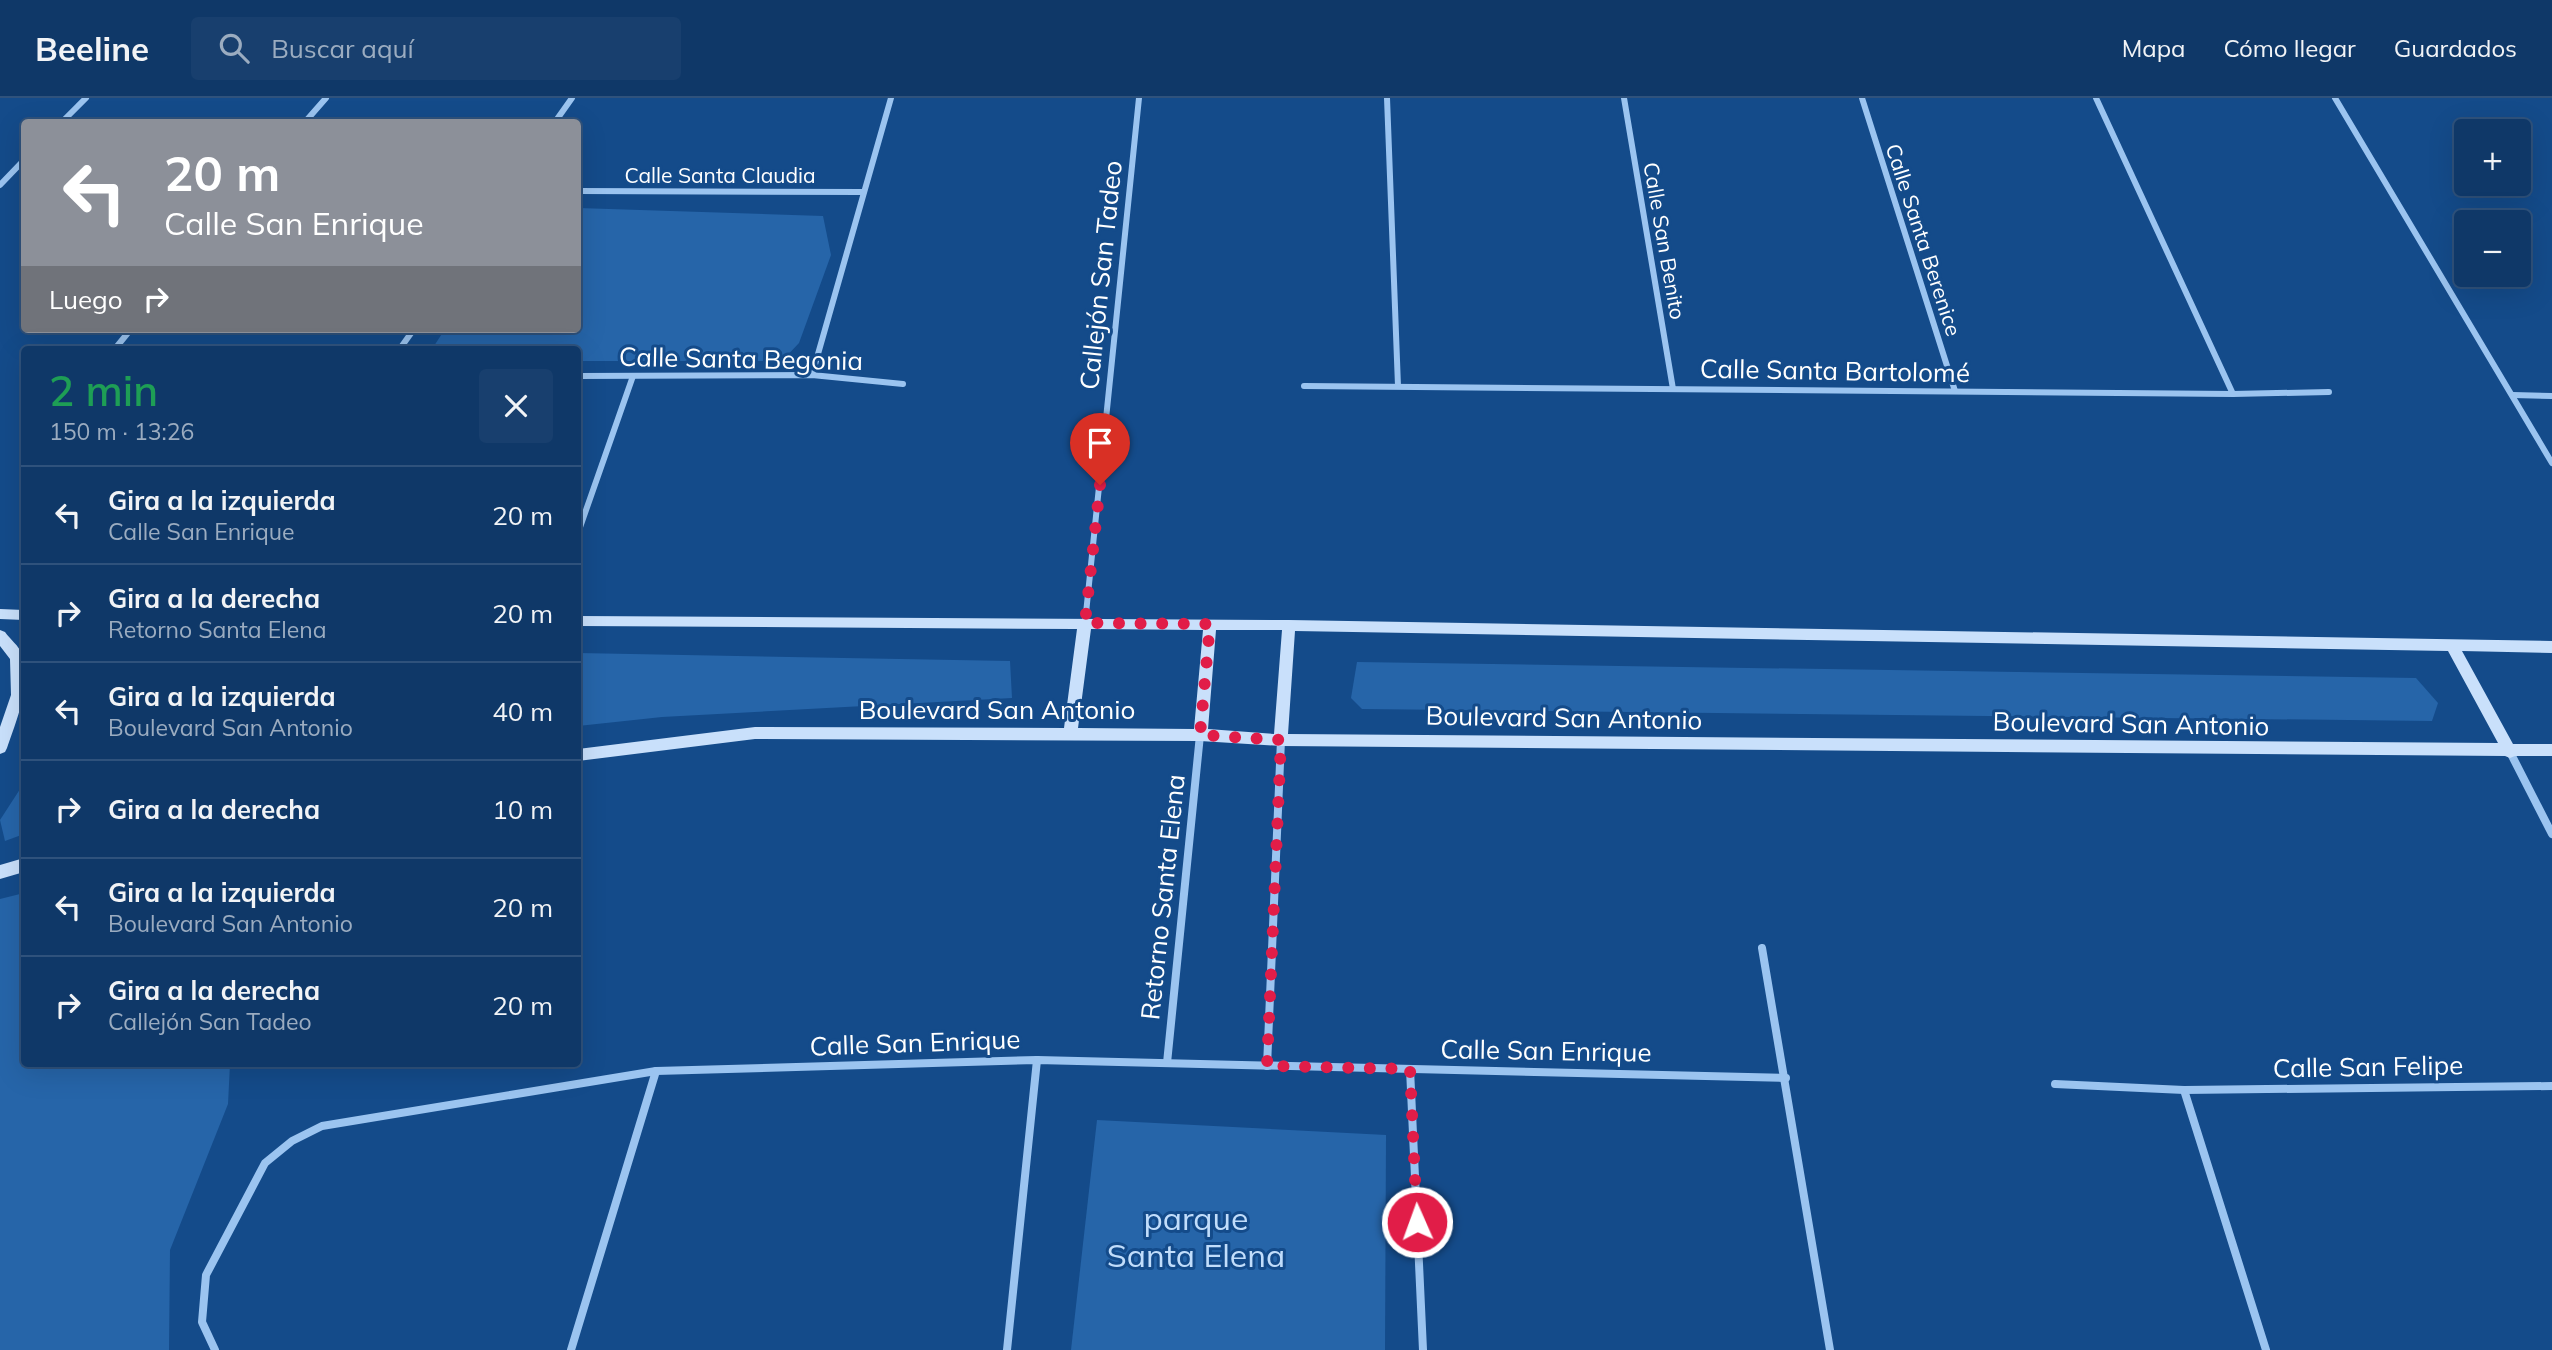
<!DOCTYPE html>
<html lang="es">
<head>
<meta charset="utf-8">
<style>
  :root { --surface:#0f3868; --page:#183f6e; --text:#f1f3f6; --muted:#9bacc0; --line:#2f527c }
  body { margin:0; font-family:Mulish,sans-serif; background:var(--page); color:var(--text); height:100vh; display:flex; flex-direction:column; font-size:26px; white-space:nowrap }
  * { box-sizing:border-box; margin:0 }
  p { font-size:23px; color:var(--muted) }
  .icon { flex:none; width:38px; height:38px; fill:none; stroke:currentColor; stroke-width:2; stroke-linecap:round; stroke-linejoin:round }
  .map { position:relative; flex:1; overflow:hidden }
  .details { position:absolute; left:21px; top:248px; width:560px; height:721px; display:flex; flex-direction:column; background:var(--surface); border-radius:7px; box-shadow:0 7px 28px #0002,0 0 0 2px var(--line) }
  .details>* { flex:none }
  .hud { position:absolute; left:21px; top:21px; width:560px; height:214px; border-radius:7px; box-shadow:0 7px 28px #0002,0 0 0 2px var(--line); background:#8c9099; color:#fff; overflow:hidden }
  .fabs { position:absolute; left:2454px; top:21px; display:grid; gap:14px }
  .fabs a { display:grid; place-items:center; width:77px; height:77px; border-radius:7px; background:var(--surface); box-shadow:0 7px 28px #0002,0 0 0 2px var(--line); font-size:35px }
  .pin { position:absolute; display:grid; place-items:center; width:60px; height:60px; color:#fff; margin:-72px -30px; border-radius:50% 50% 50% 0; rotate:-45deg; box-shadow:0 0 7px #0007 }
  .pin .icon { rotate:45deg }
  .me { position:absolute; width:77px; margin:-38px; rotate:358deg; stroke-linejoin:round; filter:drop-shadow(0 0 5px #0008) }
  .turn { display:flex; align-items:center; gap:24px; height:147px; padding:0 28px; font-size:32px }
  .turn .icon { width:91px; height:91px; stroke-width:2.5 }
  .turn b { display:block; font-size:49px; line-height:60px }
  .then { display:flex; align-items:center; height:66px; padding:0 28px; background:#0003; gap:14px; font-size:26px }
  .round { display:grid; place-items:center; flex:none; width:74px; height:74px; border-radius:7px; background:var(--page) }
  .overview { display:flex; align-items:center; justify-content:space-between; height:119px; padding:0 28px }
  h1 { font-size:42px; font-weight:600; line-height:52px; color:#1e9e55 }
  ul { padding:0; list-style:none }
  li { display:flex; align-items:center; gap:21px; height:98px; padding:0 28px; border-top:2px solid var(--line) }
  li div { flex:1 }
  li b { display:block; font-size:26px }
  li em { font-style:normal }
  header { display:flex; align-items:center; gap:42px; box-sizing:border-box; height:98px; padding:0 35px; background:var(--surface); border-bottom:2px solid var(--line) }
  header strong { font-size:33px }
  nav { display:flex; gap:38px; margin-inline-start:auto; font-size:24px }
  .search { width:490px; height:63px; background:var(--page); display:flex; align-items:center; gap:18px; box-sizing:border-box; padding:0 24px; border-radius:7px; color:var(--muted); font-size:26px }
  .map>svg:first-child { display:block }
  .green { fill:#2665a9 }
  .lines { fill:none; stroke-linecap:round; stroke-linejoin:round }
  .street-far1 { stroke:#9bc4f0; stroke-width:6 }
  .street { stroke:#9bc4f0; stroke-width:8 }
  .secondary { fill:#c9e0fb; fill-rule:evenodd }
  .route { stroke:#e11d48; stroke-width:12; stroke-dasharray:0 21.6 }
  .labels { text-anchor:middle; stroke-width:6; stroke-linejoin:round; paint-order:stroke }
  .far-street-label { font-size:21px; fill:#fff; stroke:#144b8a }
  .street-label { font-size:26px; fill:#fff; stroke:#144b8a }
  .near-park-label { font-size:32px; fill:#c1ddfb; stroke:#144b8a }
</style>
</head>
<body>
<header>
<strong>Beeline</strong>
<div class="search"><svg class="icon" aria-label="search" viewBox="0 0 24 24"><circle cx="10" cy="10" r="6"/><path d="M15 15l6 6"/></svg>Buscar aquí</div>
<nav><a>Mapa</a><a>Cómo llegar</a><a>Guardados</a></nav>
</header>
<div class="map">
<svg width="2552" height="1252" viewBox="0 0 2552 1252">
  <rect width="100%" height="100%" fill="#144b8a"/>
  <!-- green -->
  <g class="green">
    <polygon points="578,110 823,118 831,157 799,245 782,263 578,263 578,252 438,252 434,248 445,231 578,231"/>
    <polygon points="578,555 1010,563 1012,600 662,619 578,628"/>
    <polygon points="1357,564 2416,580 2438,605 2432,623 1362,611 1351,600"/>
    <polygon points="24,685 24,736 5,743 0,722"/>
    <polygon points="24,795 24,966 230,966 228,1006 170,1152 169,1252 0,1252 0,801"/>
    <polygon points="1097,1022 1386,1037 1385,1252 1071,1252"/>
  </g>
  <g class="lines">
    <!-- street-far1 -->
    <g class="street-far1">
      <polyline points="1387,0 1398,288"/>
      <polyline points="1624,0 1673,291"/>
      <polyline points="1862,0 1955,293"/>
      <polyline points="2096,0 2233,296"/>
      <polyline points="2335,0 2552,365"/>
      <polyline points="62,24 86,0"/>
      <polyline points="305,24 326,0"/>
      <polyline points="555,24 572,0"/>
      <polyline points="0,87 24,62"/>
      <polyline points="578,93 862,94"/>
      <polyline points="114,252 131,231"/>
      <polyline points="399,252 414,231"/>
      <polyline points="812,277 891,0"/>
      <polyline points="578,278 812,277 903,286"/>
      <polyline points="1304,288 2233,296 2329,294"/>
      <polyline points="2513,297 2552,298"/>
      <polyline points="578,435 633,278"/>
      <polyline points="1085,525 1139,0"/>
    </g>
    <!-- street -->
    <g class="street">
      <polyline points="2510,654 2552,736"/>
      <polyline points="1762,850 1830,1252"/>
      <polyline points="1167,965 1200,637"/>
      <polyline points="1267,968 1281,642"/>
      <polyline points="1410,971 1423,1252"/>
      <polyline points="2055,986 2184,992 2552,988"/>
      <polyline points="2184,992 2266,1252"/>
      <polyline points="215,1252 202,1224 206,1177 265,1065 292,1043 322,1028 656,973 1037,962 1786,980"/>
      <polyline points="571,1252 656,973"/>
      <polyline points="1007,1252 1037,962"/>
    </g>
    <!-- secondary -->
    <g class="secondary">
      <polygon points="0,511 24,512 24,522 0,521"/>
      <path d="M 578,518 L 1289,522 L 2552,543 L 2552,555 L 2462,553 L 2513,646 L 2552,646 L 2552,658 L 2515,658 L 2510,660 L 2505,658 L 1281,648 L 1200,643 L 755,641 L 578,663 L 578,651 L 755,629 L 1064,630 L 1077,531 L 578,528 ZM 1091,531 L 1203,532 L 1194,631 L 1078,630 ZM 1216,532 L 1282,532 L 1274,636 L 1208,631 ZM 1295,533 L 2448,553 L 2498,645 L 1288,636 Z"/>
      <path d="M 0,532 L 5,534 C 10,541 19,548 22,556 C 34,580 15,627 7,650 L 5,654 L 0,656 L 0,629 L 11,597 L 10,561 L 0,548 Z"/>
      <polygon points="24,760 24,774 0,781 0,767"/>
    </g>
  </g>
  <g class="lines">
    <!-- route -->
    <polyline class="route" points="1100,387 1085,525 1210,526 1200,637 1281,642 1267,968 1410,971 1417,1124"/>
  </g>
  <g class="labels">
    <!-- far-street labels -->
    <g class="far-street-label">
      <text x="720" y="85">Calle Santa Claudia</text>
      <text transform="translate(1923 142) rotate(72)" y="7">Calle Santa Berenice</text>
      <text transform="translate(1664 143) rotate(80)" y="7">Calle San Benito</text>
    </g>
    <!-- street labels -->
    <g class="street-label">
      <text transform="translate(1101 177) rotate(-84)" y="9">Callejón San Tadeo</text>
      <text transform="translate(741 261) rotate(1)" y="9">Calle Santa Begonia</text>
      <text transform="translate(1835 273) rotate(1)" y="9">Calle Santa Bartolomé</text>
      <text x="997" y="621">Boulevard San Antonio</text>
      <text transform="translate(1564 620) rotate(1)" y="9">Boulevard San Antonio</text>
      <text transform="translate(2131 626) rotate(1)" y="9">Boulevard San Antonio</text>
      <text transform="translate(1163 799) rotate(-84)" y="9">Retorno Santa Elena</text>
      <text transform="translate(915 945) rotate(-2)" y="9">Calle San Enrique</text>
      <text transform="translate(1546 953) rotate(1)" y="9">Calle San Enrique</text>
      <text transform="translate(2368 969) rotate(-1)" y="9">Calle San Felipe</text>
    </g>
    <!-- near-park labels -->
    <g class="near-park-label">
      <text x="1196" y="1132">parque<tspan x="1196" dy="37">Santa Elena</tspan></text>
    </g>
  </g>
</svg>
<div class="fabs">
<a>+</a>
<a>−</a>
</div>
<div class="pin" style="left:1100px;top:387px;background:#d93025"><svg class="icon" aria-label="arrive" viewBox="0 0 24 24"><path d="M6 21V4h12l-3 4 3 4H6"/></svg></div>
<svg class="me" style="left:1417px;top:1124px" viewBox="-20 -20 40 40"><circle r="17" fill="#e11d48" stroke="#fff" stroke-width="3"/><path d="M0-11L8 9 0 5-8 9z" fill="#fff"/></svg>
<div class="hud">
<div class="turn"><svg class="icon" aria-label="left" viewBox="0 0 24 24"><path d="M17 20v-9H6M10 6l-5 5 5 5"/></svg><div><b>20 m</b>Calle San Enrique</div></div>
<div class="then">Luego<svg class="icon" aria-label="right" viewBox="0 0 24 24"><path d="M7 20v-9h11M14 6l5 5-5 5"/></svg></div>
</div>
<section class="details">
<div class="overview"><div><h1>2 min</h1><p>150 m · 13:26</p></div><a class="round"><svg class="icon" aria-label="close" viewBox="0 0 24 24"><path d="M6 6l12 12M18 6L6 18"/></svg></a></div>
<ul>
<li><svg class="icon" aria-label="left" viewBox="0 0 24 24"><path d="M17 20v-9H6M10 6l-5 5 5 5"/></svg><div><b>Gira a la izquierda</b><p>Calle San Enrique</p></div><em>20 m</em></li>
<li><svg class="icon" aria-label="right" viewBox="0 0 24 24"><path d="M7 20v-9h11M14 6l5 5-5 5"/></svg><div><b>Gira a la derecha</b><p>Retorno Santa Elena</p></div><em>20 m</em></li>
<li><svg class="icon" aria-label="left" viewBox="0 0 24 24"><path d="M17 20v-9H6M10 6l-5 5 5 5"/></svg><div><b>Gira a la izquierda</b><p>Boulevard San Antonio</p></div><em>40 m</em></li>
<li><svg class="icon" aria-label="right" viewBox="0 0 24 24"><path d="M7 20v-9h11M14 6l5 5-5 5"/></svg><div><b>Gira a la derecha</b></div><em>10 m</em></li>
<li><svg class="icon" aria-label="left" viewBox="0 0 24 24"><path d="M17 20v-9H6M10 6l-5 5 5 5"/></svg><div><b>Gira a la izquierda</b><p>Boulevard San Antonio</p></div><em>20 m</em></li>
<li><svg class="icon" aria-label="right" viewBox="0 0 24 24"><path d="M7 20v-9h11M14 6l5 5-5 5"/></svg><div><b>Gira a la derecha</b><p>Callejón San Tadeo</p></div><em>20 m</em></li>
</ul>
</section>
</div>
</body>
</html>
